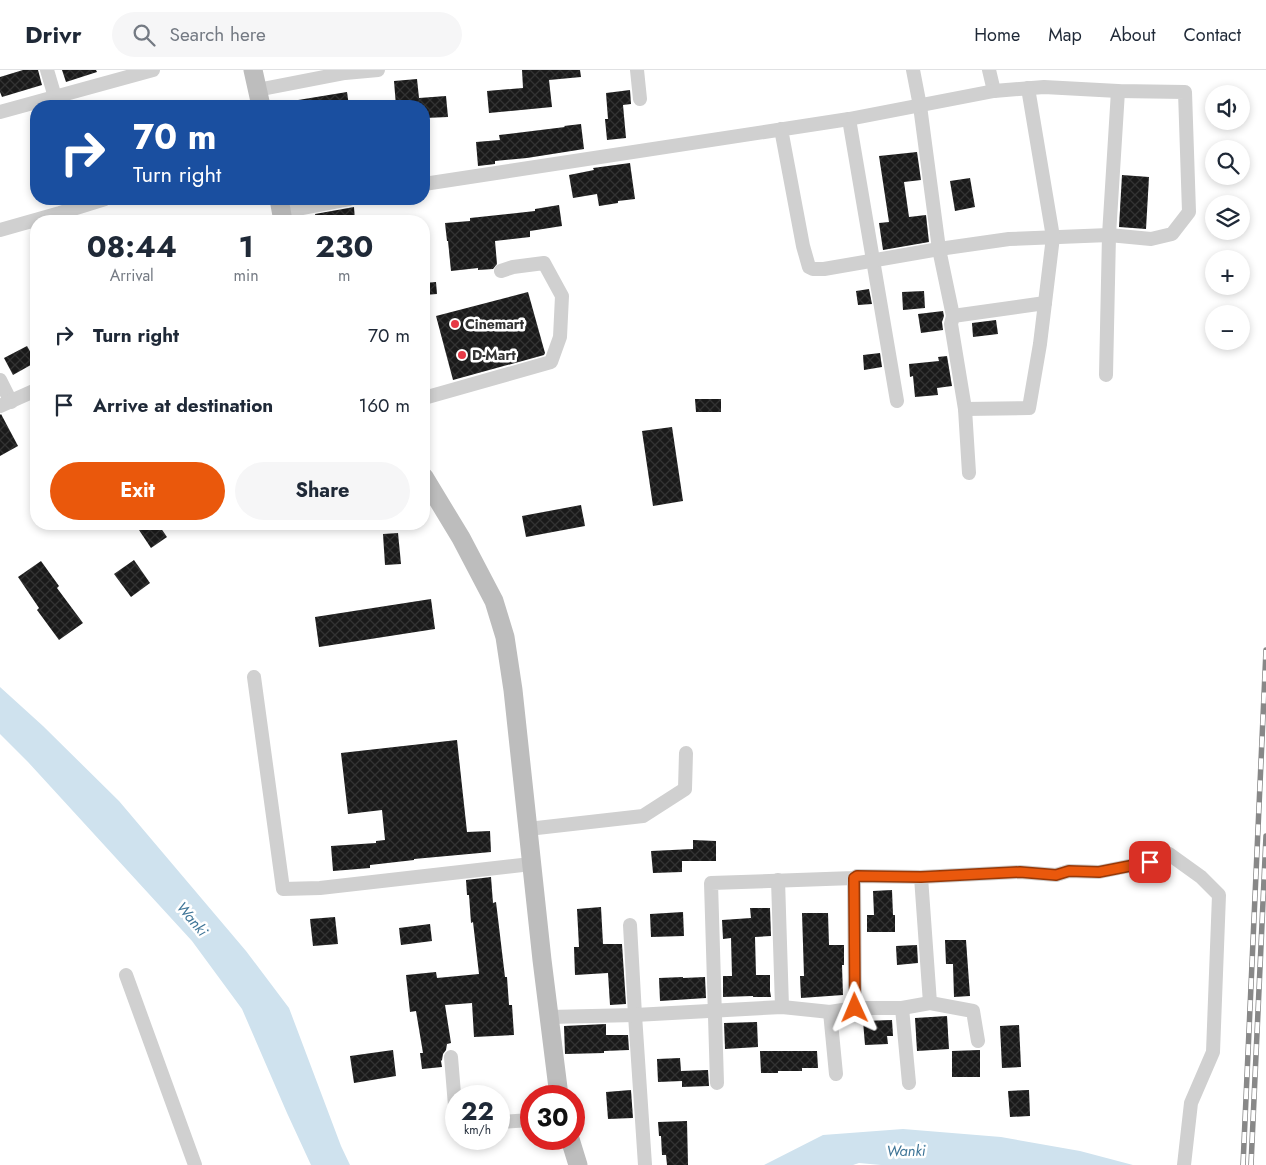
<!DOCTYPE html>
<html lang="en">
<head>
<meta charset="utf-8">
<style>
  :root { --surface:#fff; --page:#f6f6f7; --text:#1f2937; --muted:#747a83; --line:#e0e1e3; --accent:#ea580c }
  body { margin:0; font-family:Jost,sans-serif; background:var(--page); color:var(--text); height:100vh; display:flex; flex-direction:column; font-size:19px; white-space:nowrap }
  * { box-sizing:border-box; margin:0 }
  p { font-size:16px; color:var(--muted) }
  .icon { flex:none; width:28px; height:28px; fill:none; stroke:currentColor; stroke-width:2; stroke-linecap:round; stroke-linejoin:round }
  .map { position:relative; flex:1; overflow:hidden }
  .details { position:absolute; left:30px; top:145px; width:400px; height:315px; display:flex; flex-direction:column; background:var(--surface); border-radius:20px; box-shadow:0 2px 8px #0003 }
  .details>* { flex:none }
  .hud { position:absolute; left:30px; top:30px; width:400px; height:105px; border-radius:20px; box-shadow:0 2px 8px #0003; background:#1a4fa0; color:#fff; overflow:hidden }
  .buttons { position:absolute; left:1205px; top:15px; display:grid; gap:10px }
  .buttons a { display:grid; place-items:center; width:45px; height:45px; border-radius:50%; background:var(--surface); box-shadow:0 2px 8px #0003; font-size:25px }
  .speed { position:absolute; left:445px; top:1015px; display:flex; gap:10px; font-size:25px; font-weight:700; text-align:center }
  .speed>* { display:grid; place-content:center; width:65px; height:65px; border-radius:50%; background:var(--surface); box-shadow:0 2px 8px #0003; line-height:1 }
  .speed small { font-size:12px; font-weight:400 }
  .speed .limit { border:8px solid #d22; background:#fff; color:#111 }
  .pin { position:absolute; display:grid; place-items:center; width:42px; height:42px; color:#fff; margin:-21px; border-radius:10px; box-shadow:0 2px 8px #0006 }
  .me { position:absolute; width:55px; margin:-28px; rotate:359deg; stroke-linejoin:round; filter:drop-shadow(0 0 4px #0008) }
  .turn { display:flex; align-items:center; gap:18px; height:105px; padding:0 20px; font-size:22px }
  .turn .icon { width:65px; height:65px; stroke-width:2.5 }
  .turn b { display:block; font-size:35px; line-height:42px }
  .eta { display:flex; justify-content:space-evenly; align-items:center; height:85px; text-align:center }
  .eta b { font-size:30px; font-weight:700; line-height:35px }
  .button { display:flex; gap:10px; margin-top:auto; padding:10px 20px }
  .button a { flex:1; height:58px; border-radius:30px; background:var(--accent); color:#fff; font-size:20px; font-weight:700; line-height:58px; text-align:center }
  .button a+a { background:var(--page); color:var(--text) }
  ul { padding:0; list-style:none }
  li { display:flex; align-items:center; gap:15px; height:70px; padding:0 20px }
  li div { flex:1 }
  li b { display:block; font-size:19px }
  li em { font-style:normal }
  header { display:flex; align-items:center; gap:30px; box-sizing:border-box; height:70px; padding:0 25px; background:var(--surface); border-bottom:1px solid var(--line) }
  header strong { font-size:24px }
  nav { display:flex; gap:28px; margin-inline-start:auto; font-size:18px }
  .search { width:350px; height:45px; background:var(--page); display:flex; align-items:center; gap:12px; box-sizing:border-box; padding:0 18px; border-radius:28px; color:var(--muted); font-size:19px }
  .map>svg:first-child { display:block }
  .water { fill:#cfe2ee }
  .building { fill:url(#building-cross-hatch) }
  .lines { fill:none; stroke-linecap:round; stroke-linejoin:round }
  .street { stroke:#d0d0d0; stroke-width:14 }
  .secondary { stroke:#bdbdbd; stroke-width:19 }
  .rail-casing { stroke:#888; stroke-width:5.5 }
  .rail { stroke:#fff; stroke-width:4; stroke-dasharray:11; stroke-linecap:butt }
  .route-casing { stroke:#983908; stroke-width:12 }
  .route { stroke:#ea580c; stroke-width:9 }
  .poi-dot { fill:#e63946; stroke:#fff; stroke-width:2 }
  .labels { text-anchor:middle; stroke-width:5; stroke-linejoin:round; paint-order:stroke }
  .poi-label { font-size:14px; font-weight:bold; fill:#333; stroke:#fff; text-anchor:start }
  .water-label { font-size:15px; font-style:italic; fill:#3f7597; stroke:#fff }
</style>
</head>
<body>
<header>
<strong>Drivr</strong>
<div class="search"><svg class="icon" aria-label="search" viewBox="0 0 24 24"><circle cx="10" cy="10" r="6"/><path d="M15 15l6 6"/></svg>Search here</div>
<nav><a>Home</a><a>Map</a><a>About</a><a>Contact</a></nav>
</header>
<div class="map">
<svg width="1266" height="1095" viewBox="0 0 1266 1095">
  <defs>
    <pattern id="building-cross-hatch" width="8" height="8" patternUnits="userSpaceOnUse" patternTransform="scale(1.25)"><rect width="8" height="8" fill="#1a1a1a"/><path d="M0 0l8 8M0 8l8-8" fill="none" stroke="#333"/></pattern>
  </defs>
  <rect width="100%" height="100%" fill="#fff"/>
  <!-- water -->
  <g class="water">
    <polygon points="0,617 43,656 119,731 246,881 289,938 341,1076 350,1095 311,1095 287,1043 242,939 192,871 28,692 0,664"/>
    <polygon points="903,1059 1001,1067 1080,1081 1133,1095 881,1095 859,1093 853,1095 764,1095 823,1065"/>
  </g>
  <!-- building -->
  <g class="building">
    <polygon points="23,0 38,0 42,15 2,27 0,22 0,7"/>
    <polygon points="62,0 96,0 97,2 66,12"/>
    <polygon points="522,0 580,0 581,7 549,10 552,37 489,43 487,21 523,18"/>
    <polygon points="417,9 419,28 446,26 448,47 425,48 424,36 396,36 394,11"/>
    <polygon points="630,20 631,34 623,35 626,68 607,70 605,49 608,49 606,23"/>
    <polygon points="347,22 349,36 292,36 292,31"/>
    <polygon points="581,54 584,79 527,88 495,91 495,94 478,96 476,72 500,70 499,65 565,57 564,56"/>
    <polygon points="917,82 921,110 904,112 909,147 926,145 929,172 883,180 879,153 889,152 879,86"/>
    <polygon points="630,93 635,129 618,131 618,133 599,136 597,124 573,128 569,105 594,100 593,98"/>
    <polygon points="1122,105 1149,107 1146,159 1119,157"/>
    <polygon points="970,108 975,137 955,141 950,111"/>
    <polygon points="559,135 562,156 530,161 530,167 495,171 497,194 493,199 478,200 478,198 451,201 448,171 447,171 445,153 470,151 470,148 535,141 535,139"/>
    <polygon points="354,137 355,151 316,151 315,144"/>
    <polygon points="436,212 437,224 424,225 424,213"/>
    <polygon points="869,219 872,234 858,235 856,221"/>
    <polygon points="924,221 925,238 903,240 902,222"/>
    <polygon points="528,222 545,283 544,285 453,310 436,246"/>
    <polygon points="943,241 944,246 942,252 943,260 921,263 918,244"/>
    <polygon points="996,250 998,264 973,267 972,253"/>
    <polygon points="27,276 36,292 13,305 4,288"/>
    <polygon points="880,283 882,297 864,300 863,285"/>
    <polygon points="947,286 952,316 937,318 938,325 915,327 913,306 910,307 909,294 939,291 938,287"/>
    <polygon points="695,329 721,329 721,342 696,342"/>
    <polygon points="1,344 18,376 0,386 0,345"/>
    <polygon points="672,357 683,431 653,436 642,361"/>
    <polygon points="581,435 585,456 526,467 522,446"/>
    <polygon points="135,454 158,454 167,467 151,478"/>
    <polygon points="398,463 401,494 385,495 383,464"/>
    <polygon points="134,490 150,513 131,527 114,504"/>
    <polygon points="41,491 59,516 57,518 83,553 59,570 37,540 39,538 18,507"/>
    <polygon points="431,529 435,559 319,577 315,547"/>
    <polygon points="457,670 467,762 490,761 491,782 414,789 414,790 370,795 370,798 333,801 331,776 376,773 376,771 385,770 382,740 348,744 341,683"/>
    <polygon points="693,770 716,771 716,791 682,791 682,802 653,803 651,781 693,779"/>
    <polygon points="491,807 493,833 496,832 505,907 507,907 509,935 512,935 514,965 474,967 472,933 445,935 451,973 447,974 446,980 443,984 442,990 441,991 442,997 422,999 420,983 423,983 416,941 410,942 406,905 436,902 437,908 479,904 473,852 471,853 469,825 467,825 466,810"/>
    <polygon points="892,820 893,845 895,845 895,862 867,862 867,845 874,845 873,821"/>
    <polygon points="601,837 603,874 622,874 626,934 610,935 608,903 575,905 574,877 579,877 577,839"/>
    <polygon points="750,838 770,838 771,866 755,867 756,905 770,905 770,921 771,927 753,927 753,926 723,927 723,906 732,906 731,868 723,869 722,850 751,848"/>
    <polygon points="683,842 684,866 651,867 650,844"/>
    <polygon points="802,843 828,843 829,875 844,875 844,895 842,895 843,925 801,928 800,906 804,906"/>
    <polygon points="335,847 338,874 313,876 310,849"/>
    <polygon points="430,854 432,871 401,875 399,858"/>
    <polygon points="945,870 966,870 970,926 954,927 953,894 946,894"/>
    <polygon points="917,875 918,893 897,895 896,876"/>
    <polygon points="683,907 683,908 705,907 706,928 660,931 659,908"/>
    <polygon points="947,946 949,979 917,981 915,948"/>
    <polygon points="892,950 893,966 887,966 888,974 865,975 863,951"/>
    <polygon points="757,952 758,977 725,979 724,953"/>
    <polygon points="606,954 606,965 628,965 629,980 604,981 604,983 565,984 564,956"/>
    <polygon points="1019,955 1021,997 1002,998 1000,956"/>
    <polygon points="393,980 396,1006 354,1013 350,986"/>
    <polygon points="980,980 980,1007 952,1007 952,981"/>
    <polygon points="760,981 817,981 818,998 802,998 802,1001 778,1001 778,1003 761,1003"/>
    <polygon points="680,988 681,1001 708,1000 709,1016 682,1017 682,1011 658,1012 657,989"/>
    <polygon points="631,1020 633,1048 608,1049 606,1022"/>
    <polygon points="1029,1020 1030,1046 1010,1047 1008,1021"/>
    <polygon points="687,1051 688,1095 667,1095 666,1085 662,1085 661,1066 659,1066 658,1052"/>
  </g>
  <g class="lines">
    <!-- street -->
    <g class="street">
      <polyline points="47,0 55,27"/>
      <polyline points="637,0 640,29"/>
      <polyline points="913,0 920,36 939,179 953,246 951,254 965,339 969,403"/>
      <polyline points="989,0 994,21"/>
      <polyline points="257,20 345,3 378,0"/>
      <polyline points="0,42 153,0"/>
      <polyline points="849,49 897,331"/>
      <polyline points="424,114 849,49 994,21 1044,17 1118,21 1185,22 1189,142 1172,164 1151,169 1109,165 1009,169 939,179 824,199 813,199 809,197 803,176 781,59"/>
      <polyline points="281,142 349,129"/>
      <polyline points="0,160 60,143 105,129"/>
      <polyline points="953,246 1045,233"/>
      <polyline points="1106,305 1109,165 1118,21"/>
      <polyline points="0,310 11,332"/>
      <polyline points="424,328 551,292 560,267 562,226 544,193 513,197 501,201"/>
      <polyline points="0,336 36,320"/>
      <polyline points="965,339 1029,338 1040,274 1053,167 1028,18"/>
      <polyline points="254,607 283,819 320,818 531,794"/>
      <polyline points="528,759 643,746 685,719 686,683"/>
      <polyline points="921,807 930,933"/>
      <polyline points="854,808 855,938"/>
      <polyline points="778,810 782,937"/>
      <polyline points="630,855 635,945 645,1095"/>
      <polyline points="126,905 195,1095"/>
      <polyline points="902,938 909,1013"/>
      <polyline points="830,942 836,1004"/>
      <polyline points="549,947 635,945 782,937 830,942 855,938 902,938 930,933 973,941 978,971"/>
      <polyline points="451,987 456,1048"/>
      <polyline points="717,1013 711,813 854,808 857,806 921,807 1020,802 1056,805 1069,801 1099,802 1149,792 1169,784 1201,807 1219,825 1213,982 1191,1033 1184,1095"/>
      <polyline points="499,1052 531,1050"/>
    </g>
    <!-- secondary -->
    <g class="secondary">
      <polyline points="253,0 261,36"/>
      <polyline points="279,129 283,151"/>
      <polyline points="424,407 461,468 494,531 505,567 513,620 542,890 559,1026"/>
      <polyline points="570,1069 578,1095"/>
    </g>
    <defs>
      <g id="rail">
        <polyline points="1243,1095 1266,580"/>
        <polyline points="1251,1095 1266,766"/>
      </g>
    </defs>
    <!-- rail casing -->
    <use href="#rail" class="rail-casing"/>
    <!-- rail -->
    <use href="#rail" class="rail"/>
  </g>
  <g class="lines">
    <defs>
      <polyline id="route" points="855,938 854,808 857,806 921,807 1020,802 1056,805 1069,801 1099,802 1150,792"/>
    </defs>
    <!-- route casing -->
    <use href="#route" class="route-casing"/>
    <!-- route -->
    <use href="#route" class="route"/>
  </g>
  <!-- markers -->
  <g class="poi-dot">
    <circle cx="455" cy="254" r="5"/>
    <circle cx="462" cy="285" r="5"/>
  </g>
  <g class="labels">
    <!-- poi labels -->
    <g class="poi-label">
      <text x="465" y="259">Cinemart</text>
      <text x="472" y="290">D-Mart</text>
    </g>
    <!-- water labels -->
    <g class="water-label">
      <text transform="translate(192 849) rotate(50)" y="5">Wanki</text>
      <text transform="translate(906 1081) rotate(-1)" y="5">Wanki</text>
    </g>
  </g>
</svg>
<div class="buttons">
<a><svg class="icon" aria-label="sound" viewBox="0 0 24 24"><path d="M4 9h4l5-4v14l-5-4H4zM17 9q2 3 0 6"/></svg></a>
<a><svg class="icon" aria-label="search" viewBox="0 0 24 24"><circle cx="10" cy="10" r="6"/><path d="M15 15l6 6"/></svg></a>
<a><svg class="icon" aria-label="layers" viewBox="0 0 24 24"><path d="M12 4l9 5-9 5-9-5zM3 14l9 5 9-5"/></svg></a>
<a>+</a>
<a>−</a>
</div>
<div class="speed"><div>22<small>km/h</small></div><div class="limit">30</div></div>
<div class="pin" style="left:1150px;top:792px;background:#d93025"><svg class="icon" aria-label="arrive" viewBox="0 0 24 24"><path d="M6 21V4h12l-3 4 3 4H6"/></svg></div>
<svg class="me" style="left:855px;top:938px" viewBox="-20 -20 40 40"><path d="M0-17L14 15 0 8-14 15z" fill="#ea580c" stroke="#fff" stroke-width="4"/></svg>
<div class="hud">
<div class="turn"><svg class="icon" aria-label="right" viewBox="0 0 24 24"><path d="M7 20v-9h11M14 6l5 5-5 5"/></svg><div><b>70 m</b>Turn right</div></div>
</div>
<section class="details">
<div class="eta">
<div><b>08:44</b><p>Arrival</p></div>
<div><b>1</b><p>min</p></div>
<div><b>230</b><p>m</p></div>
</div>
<ul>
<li><svg class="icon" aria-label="right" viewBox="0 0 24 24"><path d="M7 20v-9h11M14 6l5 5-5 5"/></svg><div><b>Turn right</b></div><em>70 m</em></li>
<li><svg class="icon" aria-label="arrive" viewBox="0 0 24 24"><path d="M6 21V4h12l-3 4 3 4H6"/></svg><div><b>Arrive at destination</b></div><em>160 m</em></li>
</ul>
<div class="button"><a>Exit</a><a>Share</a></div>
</section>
</div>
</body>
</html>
